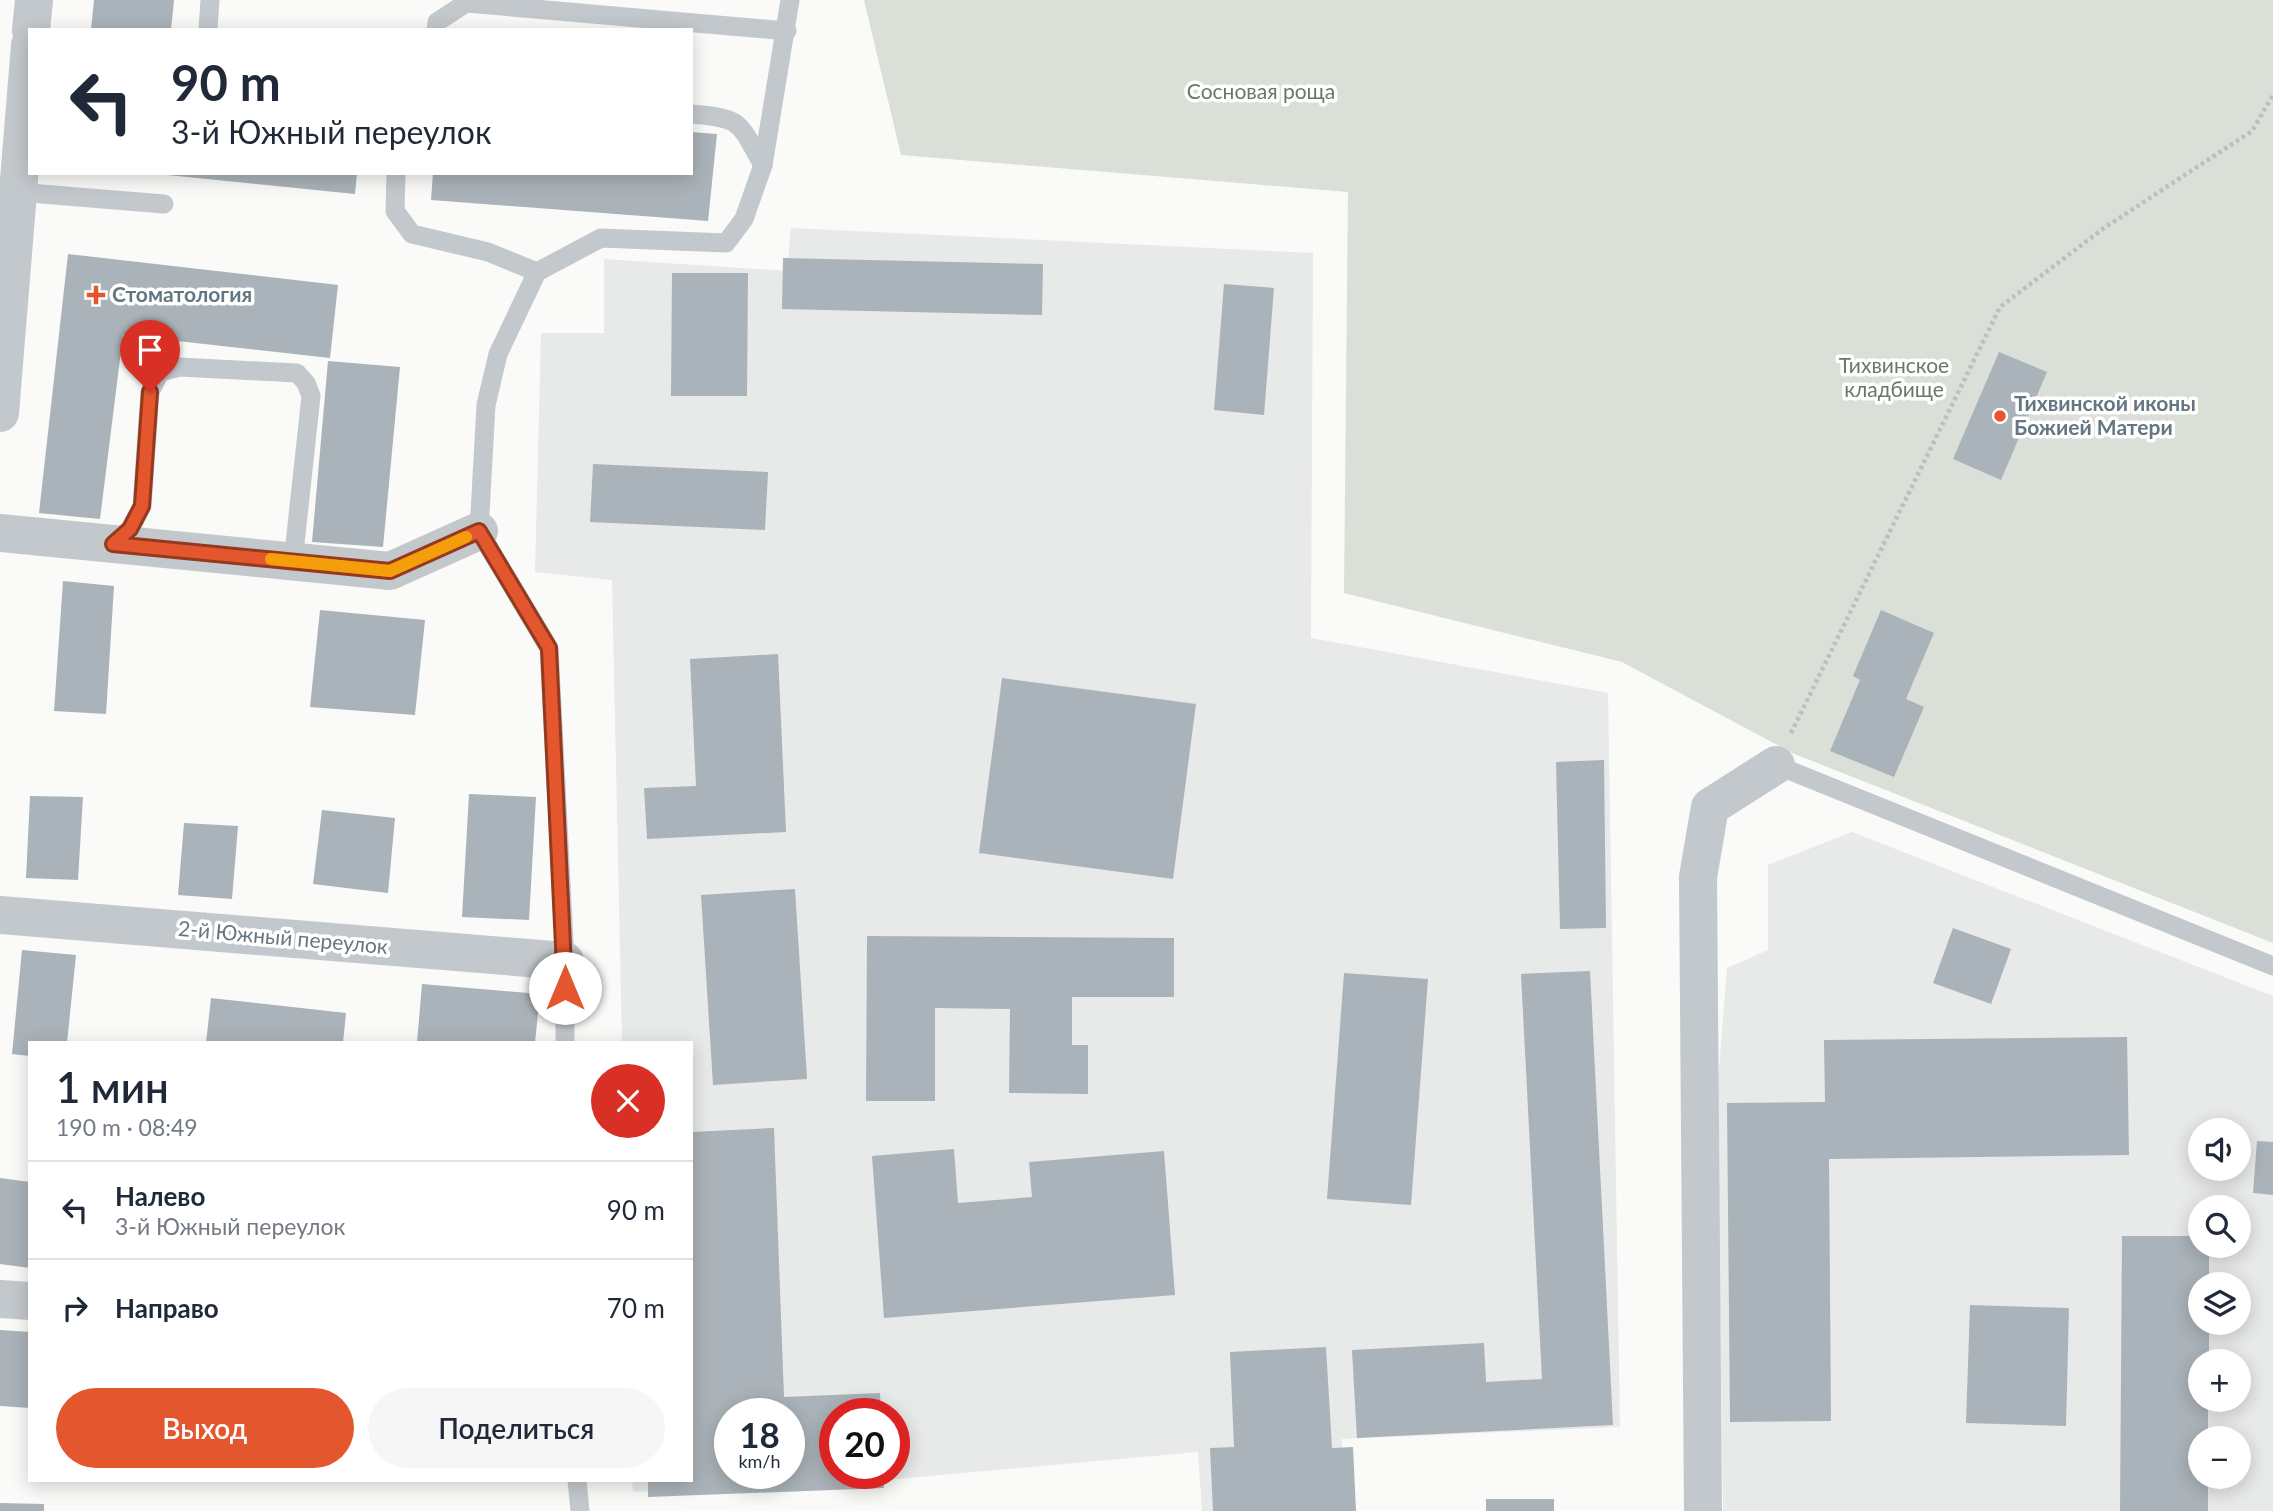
<!DOCTYPE html>
<html lang="ru">
<head>
<meta charset="utf-8">
<style>
  :root { --surface:#fff; --page:#f6f6f7; --text:#1f2937; --muted:#747a83; --line:#e0e1e3; --accent:#e4572e }
  body { margin:0; font-family:Lato,sans-serif; background:var(--page); color:var(--text); height:100vh; display:flex; flex-direction:column; font-size:26px; white-space:nowrap }
  * { box-sizing:border-box; margin:0 }
  p { font-size:23px; color:var(--muted) }
  .icon { flex:none; width:38px; height:38px; fill:none; stroke:currentColor; stroke-width:2; stroke-linecap:round; stroke-linejoin:round }
  .map { position:relative; flex:1; overflow:hidden }
  .drawer { position:absolute; left:28px; top:1041px; width:665px; height:441px; display:flex; flex-direction:column; background:var(--surface); border-radius:0px; box-shadow:0 4px 18px #0003 }
  .drawer>* { flex:none }
  .guide { position:absolute; left:28px; top:28px; width:665px; height:147px; border-radius:0px; box-shadow:0 4px 18px #0003; background:#fff; color:var(--text); overflow:hidden }
  .controls { position:absolute; left:2188px; top:1118px; display:grid; gap:14px }
  .controls a { display:grid; place-items:center; width:63px; height:63px; border-radius:50%; background:var(--surface); box-shadow:0 4px 18px #0003; font-size:35px }
  .speed { position:absolute; left:714px; top:1398px; display:flex; gap:14px; font-size:35px; font-weight:700; text-align:center }
  .speed>* { display:grid; place-content:center; width:91px; height:91px; border-radius:50%; background:var(--surface); box-shadow:0 4px 18px #0003; line-height:1 }
  .speed small { font-size:18px; font-weight:400 }
  .speed .limit { border:10px solid #d22; background:#fff; color:#111 }
  .pin { position:absolute; display:grid; place-items:center; width:60px; height:60px; color:#fff; margin:-72px -30px; border-radius:50% 50% 50% 0; rotate:-45deg; box-shadow:0 0 7px #0007 }
  .pin .icon { rotate:45deg }
  .me { position:absolute; width:77px; margin:-38px; rotate:0deg; stroke-linejoin:round; filter:drop-shadow(0 0 5px #0008) }
  .turn { display:flex; align-items:center; gap:24px; height:147px; padding:0 28px; font-size:32px }
  .turn .icon { width:91px; height:91px; stroke-width:2.5 }
  .turn b { display:block; font-size:49px; line-height:60px }
  .round { display:grid; place-items:center; flex:none; width:74px; height:74px; border-radius:37px; background:var(--page) }
  .summary { display:flex; align-items:center; justify-content:space-between; height:119px; padding:0 28px }
  h1 { font-size:42px; font-weight:600; line-height:52px }
  .button { display:flex; gap:14px; margin-top:auto; padding:14px 28px }
  .button a { flex:1; height:80px; border-radius:42px; background:var(--accent); color:#fff; font-size:28px; font-weight:600; line-height:80px; text-align:center }
  .button a+a { background:var(--page); color:var(--text) }
  ul { padding:0; list-style:none }
  li { display:flex; align-items:center; gap:21px; height:98px; padding:0 28px; border-top:2px solid var(--line) }
  li div { flex:1 }
  li b { display:block; font-size:26px }
  li em { font-style:normal }
  .map>svg:first-child { display:block }
  .built { fill:#e8e9e9; fill-rule:evenodd }
  .green { fill:#dadfd7 }
  .building { fill:#aab3b9; fill-rule:evenodd }
  .lines { fill:none; stroke-linecap:round; stroke-linejoin:round }
  .path { stroke:#bbbfc2; stroke-width:4.5; stroke-dasharray:3.5 3.5; stroke-linecap:butt }
  .lane { stroke:#c3c8cc; stroke-width:19 }
  .street { stroke:#c3c8cc; stroke-width:38 }
  .route-casing { stroke:#94391e; stroke-width:18 }
  .route { stroke:#e4572e; stroke-width:12 }
  .slow { stroke:#f59e0b; stroke-width:12 }
  .poi-dot { fill:#e4572e; stroke:#fff; stroke-width:2.5 }
  .labels { text-anchor:middle; stroke-width:7; stroke-linejoin:round; paint-order:stroke }
  .park-label { font-size:21px; fill:#687a64; stroke:#fff }
  .poi-label { font-size:21px; font-weight:bold; fill:#657683; stroke:#fff; text-anchor:start }
  .street-label { font-size:21px; fill:#657683; stroke:#fff }
</style>
</head>
<body>
<div class="map">
<svg width="2273" height="1511" viewBox="0 0 2273 1511">
  <rect width="100%" height="100%" fill="#fafaf8"/>
  <!-- built -->
  <g class="built">
    <path d="M 791,228 L 1313,253 L 1311,638 L 1608,693 L 1620,1427 L 1342,1439 L 1342,1511 L 1202,1511 L 1198,1452 L 874,1481 L 633,1492 L 632,1481 L 691,1480 L 691,1043 L 622,1043 L 612,580 L 535,572 L 541,333 L 604,333 L 604,259 L 787,271 ZM 730,1414 L 789,1414 L 789,1474 L 730,1474 ZM 835,1414 L 894,1414 L 894,1474 L 835,1474 Z"/>
    <path d="M 1852,832 L 2273,996 L 2273,1511 L 1723,1511 L 1717,1094 L 1727,968 L 1768,950 L 1768,865 ZM 2200,1130 L 2238,1130 L 2238,1169 L 2200,1169 ZM 2200,1208 L 2238,1208 L 2238,1246 L 2200,1246 ZM 2200,1284 L 2238,1284 L 2238,1323 L 2200,1323 ZM 2200,1362 L 2238,1362 L 2238,1400 L 2200,1400 ZM 2200,1438 L 2238,1438 L 2238,1477 L 2200,1477 Z"/>
  </g>
  <!-- green -->
  <polygon class="green" points="864,0 2273,0 2273,943 1792,753 1622,662 1344,593 1348,192 901,155"/>
  <!-- building -->
  <g class="building">
    <polygon points="94,0 174,0 171,30 91,30"/>
    <polygon points="691,132 717,134 708,221 431,200 433,173 691,173"/>
    <polygon points="148,173 357,173 355,194"/>
    <polygon points="68,254 338,285 330,358 123,335 100,519 39,513"/>
    <polygon points="783,258 1043,264 1042,315 782,309"/>
    <polygon points="672,273 748,273 747,396 671,396"/>
    <polygon points="1224,284 1274,288 1264,415 1214,410"/>
    <polygon points="1999,352 2047,372 2001,480 1953,459"/>
    <polygon points="328,361 400,367 383,547 312,542"/>
    <polygon points="593,464 768,472 765,530 590,522"/>
    <polygon points="63,581 114,586 106,714 54,711"/>
    <polygon points="320,610 425,620 415,715 310,707"/>
    <polygon points="1881,610 1934,633 1906,699 1924,707 1894,777 1830,751 1860,680 1853,676"/>
    <polygon points="778,654 786,832 647,839 644,788 696,786 690,659"/>
    <polygon points="1002,678 1196,704 1173,879 979,853"/>
    <polygon points="1604,760 1606,928 1560,929 1556,762"/>
    <polygon points="469,794 536,797 529,920 462,917"/>
    <polygon points="30,796 83,797 78,880 26,878"/>
    <polygon points="322,810 395,818 388,893 313,884"/>
    <polygon points="184,823 238,826 232,899 178,895"/>
    <polygon points="795,889 807,1079 713,1085 701,895"/>
    <polygon points="1953,928 2011,949 1991,1004 1933,983"/>
    <polygon points="867,936 1174,938 1174,997 1072,997 1072,1045 1088,1045 1088,1094 1009,1093 1010,1009 935,1008 935,1101 866,1101"/>
    <polygon points="22,950 76,955 67,1043 30,1043 30,1056 12,1054"/>
    <polygon points="1590,971 1613,1425 1357,1438 1352,1350 1484,1343 1486,1382 1542,1379 1521,974"/>
    <polygon points="1344,973 1428,979 1411,1205 1327,1199"/>
    <polygon points="422,984 540,994 535,1043 417,1043"/>
    <polygon points="211,998 346,1013 343,1043 206,1043"/>
    <polygon points="2127,1037 2129,1155 1829,1159 1831,1421 1730,1422 1727,1103 1825,1102 1824,1040"/>
    <path d="M 774,1128 L 784,1397 L 880,1393 L 881,1414 L 835,1414 L 835,1474 L 883,1474 L 884,1488 L 648,1497 L 648,1480 L 691,1480 L 691,1132 ZM 730,1414 L 789,1414 L 789,1474 L 730,1474 Z"/>
    <polygon points="2257,1141 2273,1142 2273,1195 2253,1193"/>
    <polygon points="954,1149 958,1203 1032,1197 1029,1162 1164,1151 1175,1295 884,1318 872,1156"/>
    <polygon points="0,1178 30,1182 30,1268 0,1264"/>
    <polygon points="2122,1236 2200,1236 2200,1246 2209,1246 2209,1284 2200,1284 2200,1323 2209,1323 2209,1362 2200,1362 2200,1400 2208,1400 2208,1438 2200,1438 2200,1477 2208,1477 2208,1511 2120,1511"/>
    <polygon points="1970,1305 2069,1308 2066,1426 1966,1423"/>
    <polygon points="0,1330 30,1332 30,1408 0,1406"/>
    <polygon points="1326,1347 1332,1448 1353,1447 1356,1511 1213,1511 1210,1448 1234,1447 1230,1352"/>
    <rect x="1486" y="1499" width="68" height="12"/>
    <polygon points="0,1503 44,1504 44,1511 0,1511"/>
  </g>
  <g class="lines">
    <!-- path -->
    <polyline class="path" points="1791,733 2000,307 2104,228 2252,131 2273,95"/>
    <!-- lane -->
    <g class="lane">
      <polyline points="208,30 210,0"/>
      <polyline points="436,30 437,22 466,3 787,31"/>
      <path d="M 691,114 C 743,118 738,122 763,165"/>
      <polyline points="396,173 395,211 412,234 488,252 537,272"/>
      <polyline points="17,192 164,204"/>
      <polyline points="114,543 130,529 142,506 150,392 160,372 180,367 297,373 306,383 311,396 293,562"/>
      <polyline points="1776,765 2273,966"/>
      <polyline points="565,1043 565,961 549,648 479,531 486,405 498,354 537,272 601,238 726,243 744,219 763,165 790,0"/>
      <polyline points="577,1480 580,1511"/>
    </g>
    <!-- street -->
    <g class="street">
      <polyline points="31,30 34,0"/>
      <polyline points="0,413 30,45"/>
      <polyline points="0,533 390,571 479,531"/>
      <polyline points="0,915 565,961"/>
      <polyline points="0,1299 30,1301"/>
      <polyline points="1703,1511 1698,877 1710,807 1776,765"/>
    </g>
  </g>
  <g class="lines">
    <defs>
      <polyline id="route" points="150,392 142,506 130,529 113,544 390,571 479,531 549,648 565,988"/>
    </defs>
    <!-- route casing -->
    <use href="#route" class="route-casing"/>
    <!-- route -->
    <use href="#route" class="route"/>
    <!-- slow -->
    <polyline class="slow" points="271,559 390,571 466,537"/>
  </g>
  <!-- markers -->
  <g class="poi-dot">
    <path d="M92.5 284.5h7v7h7v7h-7v7h-7v-7h-7v-7h7z"/>
    <circle cx="2000" cy="416" r="7"/>
  </g>
  <g class="labels">
    <!-- park labels -->
    <g class="park-label">
      <text x="1261" y="99">Сосновая роща</text>
      <text x="1894" y="373">Тихвинское<tspan x="1894" dy="24">кладбище</tspan></text>
    </g>
    <!-- poi labels -->
    <g class="poi-label">
      <text x="112" y="302">Стоматология</text>
      <text x="2014" y="411">Тихвинской иконы<tspan x="2014" dy="24">Божией Матери</tspan></text>
    </g>
    <!-- street labels -->
    <g class="street-label">
      <text transform="translate(283 938) rotate(5)" y="7">2-й Южный переулок</text>
    </g>
  </g>
</svg>
<div class="controls">
<a><svg class="icon" aria-label="sound" viewBox="0 0 24 24"><path d="M4 9h4l5-4v14l-5-4H4zM17 9q2 3 0 6"/></svg></a>
<a><svg class="icon" aria-label="search" viewBox="0 0 24 24"><circle cx="10" cy="10" r="6"/><path d="M15 15l6 6"/></svg></a>
<a><svg class="icon" aria-label="layers" viewBox="0 0 24 24"><path d="M12 4l9 5-9 5-9-5zM3 14l9 5 9-5"/></svg></a>
<a>+</a>
<a>−</a>
</div>
<div class="speed"><div>18<small>km/h</small></div><div class="limit">20</div></div>
<div class="pin" style="left:150px;top:392px;background:#d93025"><svg class="icon" aria-label="arrive" viewBox="0 0 24 24"><path d="M6 21V4h12l-3 4 3 4H6"/></svg></div>
<svg class="me" style="left:565px;top:988px" viewBox="-20 -20 40 40"><circle r="19" fill="#fff"/><path d="M0-13L10 11 0 6-10 11z" fill="#e4572e"/></svg>
<div class="guide">
<div class="turn"><svg class="icon" aria-label="left" viewBox="0 0 24 24"><path d="M17 20v-9H6M10 6l-5 5 5 5"/></svg><div><b>90 m</b>3-й Южный переулок</div></div>
</div>
<section class="drawer">
<div class="summary"><div><h1>1 мин</h1><p>190 m · 08:49</p></div><a class="round" style="background:#d93025;color:#fff"><svg class="icon" aria-label="close" viewBox="0 0 24 24"><path d="M6 6l12 12M18 6L6 18"/></svg></a></div>
<ul>
<li><svg class="icon" aria-label="left" viewBox="0 0 24 24"><path d="M17 20v-9H6M10 6l-5 5 5 5"/></svg><div><b>Налево</b><p>3-й Южный переулок</p></div><em>90 m</em></li>
<li><svg class="icon" aria-label="right" viewBox="0 0 24 24"><path d="M7 20v-9h11M14 6l5 5-5 5"/></svg><div><b>Направо</b></div><em>70 m</em></li>
</ul>
<div class="button"><a>Выход</a><a>Поделиться</a></div>
</section>
</div>
</body>
</html>
